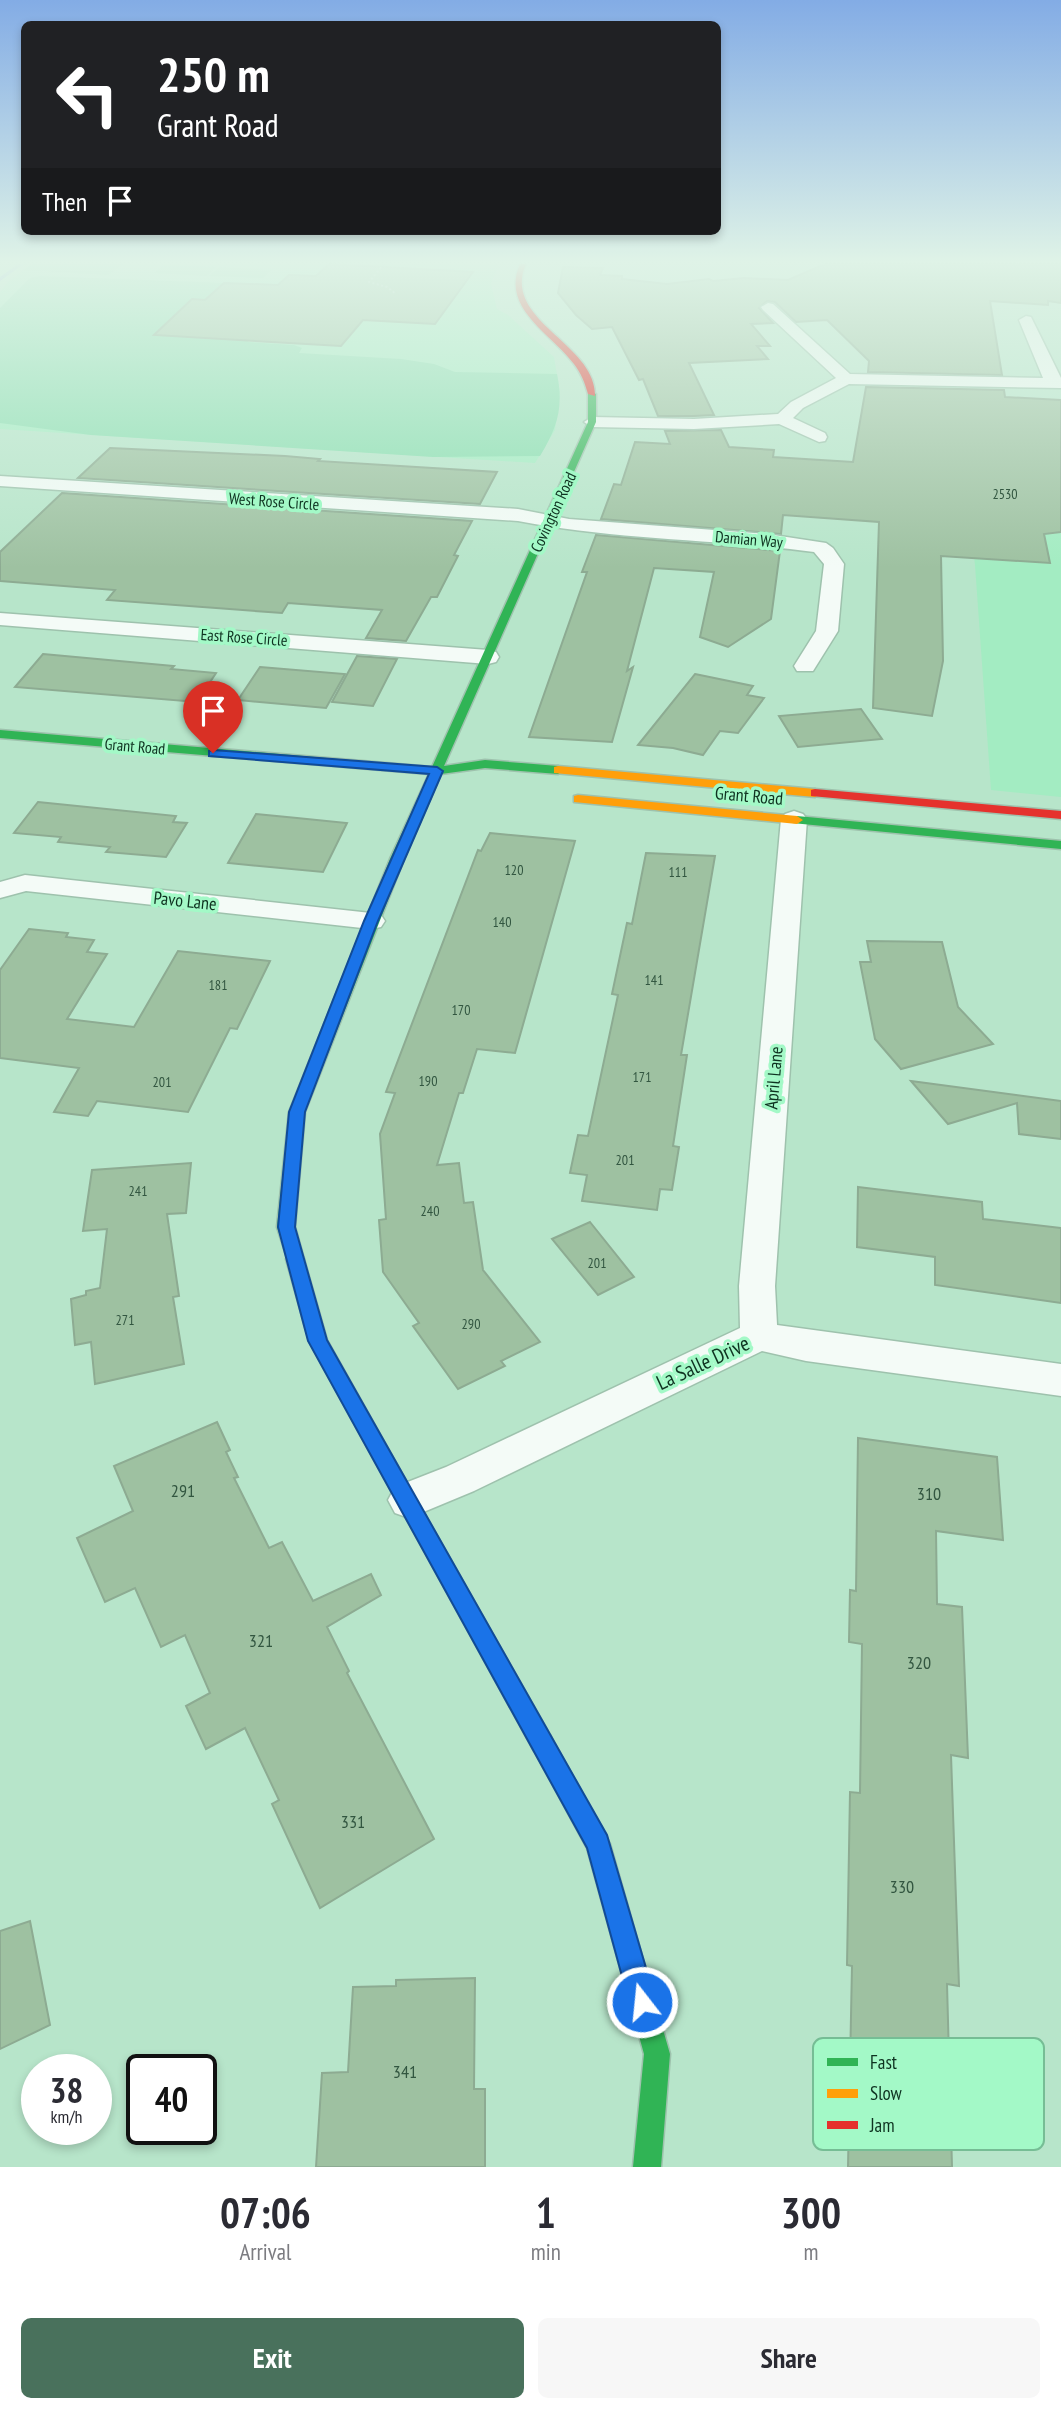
<!DOCTYPE html>
<html lang="en">
<head>
<meta charset="utf-8">
<style>
  :root { --surface:#fff; --page:#f7f7f7; --text:#2b2b33; --muted:#7c7c81; --accent:#49715c }
  body { margin:0; font-family:"PT Sans Narrow",sans-serif; background:var(--page); color:var(--text); height:100vh; display:flex; flex-direction:column; font-size:26px; white-space:nowrap }
  * { box-sizing:border-box; margin:0 }
  p { font-size:23px; color:var(--muted) }
  .icon { flex:none; width:38px; height:38px; fill:none; stroke:currentColor; stroke-width:2; stroke-linecap:round; stroke-linejoin:round }
  .map { position:relative; height:2167px; overflow:hidden }
  .sheet { display:flex; flex-direction:column; background:var(--surface); flex:1 }
  .sheet>* { flex:none }
  .hud { position:absolute; left:21px; top:21px; width:700px; height:214px; border-radius:10px; box-shadow:0 4px 10px #0003; background:#202124; color:#fff; overflow:hidden }
  .speed { position:absolute; left:21px; top:2054px; display:flex; gap:14px; font-size:35px; font-weight:700; text-align:center }
  .speed>* { display:grid; place-content:center; width:91px; height:91px; border-radius:50%; background:var(--surface); box-shadow:0 4px 10px #0003; line-height:1 }
  .speed small { font-size:18px; font-weight:400 }
  .speed .limit { border:4px solid #111; border-radius:10px; background:#fff; color:#111 }
  .pin { position:absolute; display:grid; place-items:center; width:60px; height:60px; color:#fff; margin:-72px -30px; border-radius:50% 50% 50% 0; rotate:-45deg; box-shadow:0 0 7px #0007 }
  .pin .icon { rotate:45deg }
  .me { position:absolute; width:77px; margin:-38px; rotate:344deg; stroke-linejoin:round; filter:drop-shadow(0 0 5px #0008) }
  .turn { display:flex; align-items:center; gap:24px; height:147px; padding:0 21px; font-size:32px }
  .turn .icon { width:91px; height:91px; stroke-width:2.5 }
  .turn b { display:block; font-size:49px; line-height:60px }
  .then { display:flex; align-items:center; height:66px; padding:0 21px; background:#0003; gap:14px; font-size:26px }
  .eta { display:flex; justify-content:space-evenly; align-items:center; height:119px; text-align:center }
  .eta b { font-size:42px; font-weight:700; line-height:49px }
  .button { display:flex; gap:14px; margin-top:auto; padding:14px 21px }
  .button a { flex:1; height:80px; border-radius:10px; background:var(--accent); color:#fff; font-size:28px; font-weight:700; line-height:80px; text-align:center }
  .button a+a { background:var(--page); color:var(--text) }
  .map>svg:first-child { display:block }
  .built { fill:#a3ecc2 }
  .green { fill:#89deb0 }
  .lines { fill:none; stroke-linecap:round; stroke-linejoin:round }
  .stream { fill:#8ca0e0; fill-rule:evenodd }
  .building { fill:#9ec1a1; stroke:#8dab92; stroke-width:2 }
  .street-casing { stroke:#9ec2ad; stroke-width:3 }
  .fast-casing { stroke:#9ec2ad; stroke-width:3 }
  .slow-casing { stroke:#9ec2ad; stroke-width:3 }
  .jam-casing { stroke:#9ec2ad; stroke-width:3 }
  .path { stroke:#c5d4cc; stroke-width:2; stroke-dasharray:2 2.5; stroke-linecap:butt }
  .street { fill:#f4fbf7; fill-rule:evenodd }
  .fast { fill:#30b455; fill-rule:evenodd }
  .slow { fill:#ff9f0a; fill-rule:evenodd }
  .jam { fill:#e5322d; fill-rule:evenodd }
  .route { fill:#1a73e8; stroke:#114b97; stroke-width:2 }
  .labels { text-anchor:middle; stroke-width:7; stroke-linejoin:round; paint-order:stroke }
  .number-label { font-size:14px; fill:#325640 }
  .far-street-label { font-size:16px; fill:#0e3220; stroke:#a3f9c7 }
  .street-label { font-size:18px; fill:#0e3220; stroke:#a3f9c7 }
  .near-number-label { font-size:18px; fill:#325640 }
  .near-street-label { font-size:21px; fill:#0e3220; stroke:#a3f9c7 }
  .key { fill:#a3f9c7; stroke:#76bd95; stroke-width:2 }
  .key-label { font-size:19px; fill:#0e3220 }
</style>
</head>
<body>
<div class="map">
<svg width="1061" height="2167" viewBox="0 0 1061 2167">
  <rect width="100%" height="100%" fill="#b7e5ca"/>
  <!-- built -->
  <g class="built">
    <polygon points="32,264 499,264 491,284 497,309 508,315 554,357 560,392 555,430 535,463 0,429 0,292 9,281"/>
    <polygon points="958,417 1061,423 1061,797 991,790 975,565"/>
  </g>
  <!-- green -->
  <g class="green">
    <polygon points="32,264 123,264 108,275 23,270"/>
    <polygon points="164,265 216,267 207,276 154,273"/>
    <polygon points="219,267 272,270 263,278 209,276"/>
    <path d="M 40,276 L 224,283 L 169,330 L 251,336 L 248,342 L 294,345 L 302,348 L 299,353 L 401,359 L 434,364 L 455,372 L 557,374 C 564,408 557,428 540,456 L 433,457 L 91,435 L 0,423 L 0,308 L 30,278 Z"/>
  </g>
  <g class="lines">
    <!-- stream -->
    <polygon class="stream" points="18,264 24,264 0,281 0,277"/>
  </g>
  <!-- building -->
  <g class="building">
    <polygon points="329,264 473,272 435,324 363,320 341,346 154,335 192,299 205,300 224,283 278,285 289,275 316,276"/>
    <polygon points="825,264 1061,264 1061,303 1048,301 1048,305 990,301 1002,375 868,372 869,361 827,320 796,322 775,302 767,301 759,308 773,323 751,324 770,346 757,346 768,359 689,363 714,415 694,416 658,416 643,379 639,380 612,327 592,329 576,315 558,293 563,267 603,268 600,275 622,276 622,279 667,284 709,279 713,281 744,278 788,280"/>
    <polygon points="866,387 1004,390 1005,397 1061,400 1061,532 1044,534 1050,563 941,556 943,661 932,716 873,708 879,522 783,515 781,534 601,519 614,484 621,485 635,442 670,444 665,431 721,430 729,447 774,450 773,457 853,462"/>
    <polygon points="110,448 285,456 320,459 318,461 497,472 480,504 78,478"/>
    <polygon points="62,493 472,521 454,555 458,556 437,597 431,597 406,641 366,638 382,610 288,603 282,613 216,608 107,600 115,590 0,581 0,552"/>
    <polygon points="596,535 780,551 771,619 728,647 700,637 714,572 654,568 627,671 633,667 612,742 529,737 587,572 582,572"/>
    <polygon points="43,654 174,666 171,669 216,673 197,702 15,687"/>
    <polygon points="357,656 397,659 373,706 332,702"/>
    <polygon points="260,667 345,674 326,708 238,700"/>
    <polygon points="695,674 753,686 747,695 764,698 738,733 720,731 703,755 673,748 638,745"/>
    <polygon points="861,709 882,739 798,747 779,716"/>
    <polygon points="38,802 176,816 173,822 187,823 166,857 106,852 110,847 58,842 61,837 14,833"/>
    <polygon points="256,814 297,818 347,823 323,872 228,863"/>
    <polygon points="490,833 575,841 515,1053 477,1049 463,1093 459,1093 437,1165 459,1163 464,1203 473,1202 483,1270 540,1342 501,1361 505,1366 458,1389 413,1326 419,1323 383,1272 379,1220 386,1219 380,1134 395,1093 386,1092 478,850 481,851"/>
    <polygon points="646,853 715,856 681,1055 687,1055 673,1146 679,1147 672,1190 660,1189 657,1210 582,1201 587,1175 570,1173 578,1135 588,1136 618,995 612,994 627,923 632,924"/>
    <polygon points="29,929 68,933 66,937 94,940 87,952 107,954 67,1019 134,1027 178,951 270,961 237,1029 230,1028 188,1112 97,1101 88,1116 54,1112 79,1068 0,1058 0,970"/>
    <polygon points="867,941 942,942 958,1007 993,1044 901,1069 875,1039 860,962 871,962"/>
    <polygon points="911,1081 1061,1101 1061,1139 1019,1134 1017,1103 948,1124"/>
    <polygon points="191,1163 186,1213 167,1214 179,1296 173,1297 184,1364 95,1384 91,1342 75,1345 71,1299 86,1295 86,1291 100,1288 107,1229 83,1231 92,1170"/>
    <polygon points="858,1187 982,1202 983,1219 1061,1228 1061,1303 935,1285 935,1257 857,1247"/>
    <polygon points="590,1222 634,1277 598,1295 552,1239"/>
    <polygon points="217,1422 230,1450 226,1452 238,1477 234,1478 269,1548 282,1542 313,1601 371,1574 381,1595 327,1627 349,1671 347,1673 434,1839 320,1908 272,1804 279,1800 245,1728 206,1749 186,1706 210,1693 185,1635 161,1647 135,1588 105,1602 77,1538 133,1511 114,1466"/>
    <polygon points="858,1438 997,1457 1003,1540 936,1531 937,1604 962,1607 968,1758 951,1755 959,1986 947,1984 952,2167 848,2167 852,1966 847,1965 850,1792 860,1793 862,1644 849,1642 850,1590 856,1591"/>
    <polygon points="30,1921 50,2025 0,2049 0,1931"/>
    <polygon points="475,1978 474,2089 485,2089 485,2167 316,2167 322,2073 348,2072 353,1987 396,1986 396,1980"/>
  </g>
  <g class="lines">
    <defs>
      <g id="street">
        <polygon points="768,303 773,304 850,374 1043,378 1019,320 1026,316 1031,317 1061,378 1061,388 849,384 803,408 793,418 825,433 827,437 825,441 819,442 779,424 694,429 592,427 584,422 592,417 694,419 778,414 791,402 836,378 763,310 761,307"/>
        <path d="M 0,476 L 518,509 L 569,519 L 767,534 L 826,543 L 833,548 L 844,564 L 838,631 L 813,671 L 797,671 L 794,666 L 816,631 L 824,564 L 814,552 C 715,539 615,540 518,521 L 0,486 Z"/>
        <polygon points="0,613 488,650 496,652 499,657 496,662 488,664 0,625"/>
        <polygon points="794,811 803,814 807,819 775,1286 777,1325 1061,1364 1061,1396 806,1361 762,1351 474,1491 409,1518 395,1513 388,1500 395,1487 446,1467 740,1328 739,1286 781,819 785,814"/>
        <polygon points="25,875 371,913 381,915 385,921 381,927 371,929 26,891 0,898 0,882"/>
      </g>
      <g id="fast">
        <polygon points="592,392 596,394 596,422 444,766 485,760 558,766 564,770 558,774 485,768 441,774 404,859 305,1112 295,1227 304,1259 301,1264 289,1264 277,1227 289,1112 390,859 429,774 0,738 0,730 432,767 588,422 588,394"/>
        <polygon points="797,816 1061,841 1061,849 792,823 791,820"/>
        <polygon points="542,1731 550,1735 610,1844 670,2054 661,2167 633,2167 644,2054 587,1848 530,1743 534,1735"/>
      </g>
      <g id="slow">
        <polygon points="558,766 815,789 821,793 815,797 554,773 554,767"/>
        <polygon points="578,795 797,816 803,820 797,824 574,802 574,796"/>
        <polygon points="412,1501 419,1504 550,1735 554,1743 550,1751 542,1755 534,1751 405,1516 402,1510 405,1504"/>
      </g>
      <g id="jam">
        <path d="M 520,264 L 526,264 C 501,321 596,343 595,396 L 588,394 C 585,383 581,373 574,364 C 552,334 500,308 520,264 Z"/>
        <polygon points="815,789 1061,811 1061,819 811,796 811,790"/>
        <polygon points="295,1252 301,1254 304,1259 327,1340 419,1504 422,1510 419,1516 412,1519 405,1516 309,1341 286,1259 289,1254"/>
      </g>
    </defs>
    <!-- street casing -->
    <use href="#street" class="street-casing"/>
    <!-- fast casing -->
    <use href="#fast" class="fast-casing"/>
    <!-- slow casing -->
    <use href="#slow" class="slow-casing"/>
    <!-- jam casing -->
    <use href="#jam" class="jam-casing"/>
    <!-- path -->
    <g class="path">
      <polyline points="384,264 369,282 387,287 396,294"/>
      <polyline points="399,264 419,264"/>
    </g>
    <!-- street -->
    <use href="#street" class="street"/>
    <!-- fast -->
    <use href="#fast" class="fast"/>
    <!-- slow -->
    <use href="#slow" class="slow"/>
    <!-- jam -->
    <use href="#jam" class="jam"/>
  </g>
  <!-- sky -->
  <linearGradient id="sky" x2="0" y2="1"><stop stop-color="#83ace5"/><stop offset="0.46" stop-color="#dff3e7"/><stop offset="1" stop-color="#dff3e7" stop-opacity="0"/></linearGradient>
  <rect width="1061" height="568" fill="url(#sky)"/>
  <!-- route -->
  <polygon class="route" points="213,750 437,767 443,771 378,921 305,1112 295,1227 327,1340 607,1835 656,2002 652,2011 642,2015 633,2011 629,2002 587,1848 308,1341 278,1227 289,1112 364,921 429,774 209,756 209,751"/>
  <g class="labels">
    <!-- number labels -->
    <g class="number-label">
      <text x="1005" y="499">2530</text>
      <text x="514" y="875">120</text>
      <text x="678" y="877">111</text>
      <text x="502" y="927">140</text>
      <text x="654" y="985">141</text>
      <text x="218" y="990">181</text>
      <text x="461" y="1015">170</text>
      <text x="642" y="1082">171</text>
      <text x="428" y="1086">190</text>
      <text x="162" y="1087">201</text>
      <text x="625" y="1165">201</text>
      <text x="138" y="1196">241</text>
      <text x="430" y="1216">240</text>
      <text x="597" y="1268">201</text>
      <text x="125" y="1325">271</text>
      <text x="471" y="1329">290</text>
    </g>
    <!-- far-street labels -->
    <g class="far-street-label">
      <text transform="translate(274 501) rotate(4)" y="6">West Rose Circle</text>
      <text transform="translate(553 512) rotate(-65)" y="6">Covington Road</text>
      <text transform="translate(749 539) rotate(5)" y="6">Damian Way</text>
      <text transform="translate(244 637) rotate(4)" y="6">East Rose Circle</text>
      <text transform="translate(135 746) rotate(5)" y="6">Grant Road</text>
    </g>
    <!-- street labels -->
    <g class="street-label">
      <text transform="translate(749 796) rotate(5)" y="6">Grant Road</text>
      <text transform="translate(185 901) rotate(6)" y="6">Pavo Lane</text>
      <text transform="translate(774 1078) rotate(-85)" y="6">April Lane</text>
    </g>
    <!-- near-number labels -->
    <g class="near-number-label">
      <text x="183" y="1497">291</text>
      <text x="929" y="1500">310</text>
      <text x="261" y="1647">321</text>
      <text x="919" y="1669">320</text>
      <text x="353" y="1828">331</text>
      <text x="902" y="1893">330</text>
      <text x="405" y="2078">341</text>
    </g>
    <!-- near-street labels -->
    <g class="near-street-label">
      <text transform="translate(703 1363) rotate(-25)" y="7">La Salle Drive</text>
    </g>
  </g>
  <!-- legend -->
  <rect x="813" y="2038" width="231" height="112" rx="10" class="key"/>
  <rect x="827" y="2058" width="31" height="8" fill="#30b455"/>
  <rect x="827" y="2089" width="31" height="9" fill="#ff9f0a"/>
  <rect x="827" y="2121" width="31" height="8" fill="#e5322d"/>
  <g class="key-label">
    <text x="870" y="2069">Fast</text>
    <text x="870" y="2100">Slow</text>
    <text x="870" y="2132">Jam</text>
  </g>
</svg>
<div class="speed"><div>38<small>km/h</small></div><div class="limit">40</div></div>
<div class="pin" style="left:213px;top:753px;background:#d93025"><svg class="icon" aria-label="arrive" viewBox="0 0 24 24"><path d="M6 21V4h12l-3 4 3 4H6"/></svg></div>
<svg class="me" style="left:642px;top:2002px" viewBox="-20 -20 40 40"><circle r="17" fill="#1a73e8" stroke="#fff" stroke-width="3"/><path d="M0-11L8 9 0 5-8 9z" fill="#fff"/></svg>
<div class="hud">
<div class="turn"><svg class="icon" aria-label="left" viewBox="0 0 24 24"><path d="M17 20v-9H6M10 6l-5 5 5 5"/></svg><div><b>250 m</b>Grant Road</div></div>
<div class="then">Then<svg class="icon" aria-label="arrive" viewBox="0 0 24 24"><path d="M6 21V4h12l-3 4 3 4H6"/></svg></div>
</div>
</div>
<section class="sheet">
<div class="eta">
<div><b>07:06</b><p>Arrival</p></div>
<div><b>1</b><p>min</p></div>
<div><b>300</b><p>m</p></div>
</div>
<div class="button"><a>Exit</a><a>Share</a></div>
</section>
</body>
</html>
